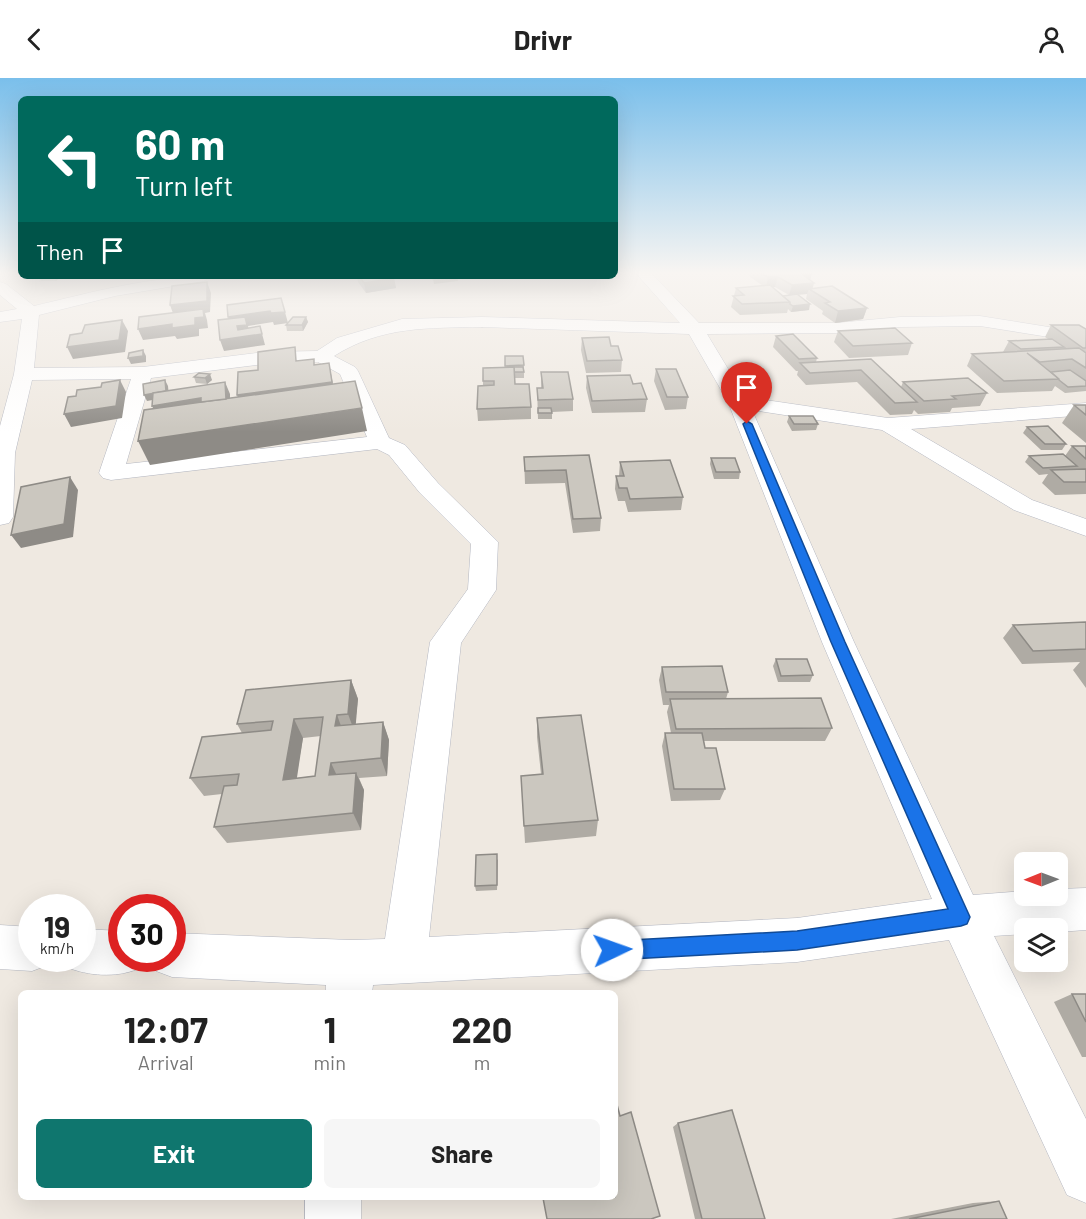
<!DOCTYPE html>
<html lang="en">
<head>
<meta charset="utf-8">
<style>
  :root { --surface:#fff; --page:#f6f6f6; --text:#222; --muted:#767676; --accent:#0f766e }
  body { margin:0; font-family:Barlow,sans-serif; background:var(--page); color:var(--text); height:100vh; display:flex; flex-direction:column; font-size:22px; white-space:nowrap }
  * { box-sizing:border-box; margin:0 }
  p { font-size:20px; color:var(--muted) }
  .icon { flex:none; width:33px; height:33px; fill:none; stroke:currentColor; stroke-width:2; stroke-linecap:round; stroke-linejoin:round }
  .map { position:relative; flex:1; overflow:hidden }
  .drawer { position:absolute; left:18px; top:912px; width:600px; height:210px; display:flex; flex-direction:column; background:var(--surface); border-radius:9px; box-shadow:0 6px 24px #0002 }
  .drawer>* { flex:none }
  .top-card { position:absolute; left:18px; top:18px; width:600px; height:183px; border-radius:9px; box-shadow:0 6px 24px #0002; background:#00695c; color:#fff; overflow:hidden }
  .needle { width:39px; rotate:269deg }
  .controls { position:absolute; left:1014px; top:774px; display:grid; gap:12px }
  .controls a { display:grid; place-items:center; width:54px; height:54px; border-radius:9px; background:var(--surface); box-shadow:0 6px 24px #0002; font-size:30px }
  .speed { position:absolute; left:18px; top:816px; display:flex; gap:12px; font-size:30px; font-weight:700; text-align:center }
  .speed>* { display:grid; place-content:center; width:78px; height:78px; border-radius:50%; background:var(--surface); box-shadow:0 6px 24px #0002; line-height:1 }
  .speed small { font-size:15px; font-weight:400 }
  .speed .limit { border:9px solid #d22; background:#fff; color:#111 }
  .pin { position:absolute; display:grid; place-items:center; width:51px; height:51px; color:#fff; margin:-62px -26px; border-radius:50% 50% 50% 0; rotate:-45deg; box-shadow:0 0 6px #0007 }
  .pin .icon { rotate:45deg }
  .me { position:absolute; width:66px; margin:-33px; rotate:87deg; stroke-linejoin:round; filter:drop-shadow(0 0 4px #0008) }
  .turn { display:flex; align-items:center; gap:21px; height:126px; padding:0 18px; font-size:27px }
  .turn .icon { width:78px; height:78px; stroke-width:2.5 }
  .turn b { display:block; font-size:42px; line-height:51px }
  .then { display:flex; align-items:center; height:57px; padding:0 18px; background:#0003; gap:12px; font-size:22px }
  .eta { display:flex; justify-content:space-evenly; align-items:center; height:102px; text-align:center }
  .eta b { font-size:36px; font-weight:700; line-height:42px }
  .cta { display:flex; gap:12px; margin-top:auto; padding:12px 18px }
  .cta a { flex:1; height:69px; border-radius:9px; background:var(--accent); color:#fff; font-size:24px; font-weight:700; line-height:69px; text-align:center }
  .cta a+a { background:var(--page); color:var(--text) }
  header { display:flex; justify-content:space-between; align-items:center; height:78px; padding:0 18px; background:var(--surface); font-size:27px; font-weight:700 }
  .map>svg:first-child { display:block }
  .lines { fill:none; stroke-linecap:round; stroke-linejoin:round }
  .minor-casing { stroke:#b4b7c1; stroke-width:1 }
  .minor { fill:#fff; fill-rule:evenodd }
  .wall { fill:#afaba4; fill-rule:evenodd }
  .shaded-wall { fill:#8e8b86 }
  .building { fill:#cbc7bf; stroke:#8e8b86; stroke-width:1.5; fill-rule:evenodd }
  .route { fill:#1a73e8; stroke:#114b97; stroke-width:1.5 }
</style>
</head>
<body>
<header><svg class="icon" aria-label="back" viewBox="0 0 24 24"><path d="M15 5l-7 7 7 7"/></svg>Drivr<svg class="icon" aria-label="person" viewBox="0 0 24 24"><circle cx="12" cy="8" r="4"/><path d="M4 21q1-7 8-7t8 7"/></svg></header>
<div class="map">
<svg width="1086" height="1141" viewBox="0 0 1086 1141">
  <rect width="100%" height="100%" fill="#efe9e1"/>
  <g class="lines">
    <defs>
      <g id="minor">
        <path d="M 635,194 L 650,194 L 699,245 L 836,245 L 900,239 L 980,238 L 1086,255 L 1086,265 L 980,248 L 900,249 L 836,255 L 707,256 L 745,319 L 888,340 L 1086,325 L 1086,337 L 911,351 L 1032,422 L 1086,441 L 1086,458 L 1014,432 L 882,352 L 752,332 L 854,564 L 973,817 L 1024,813 L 1024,818 L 1058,818 L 1058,811 L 1086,810 L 1086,852 L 1058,854 L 1058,850 L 1024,850 L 1024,856 L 994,858 L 1086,1041 L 1086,1125 L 1067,1117 L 949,862 L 797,884 L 373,907 L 372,915 L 326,915 L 326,907 L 172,899 L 156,893 L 151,880 L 172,880 L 172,855 L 351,862 L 385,861 L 430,564 L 468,511 L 471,466 L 420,415 L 389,377 L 377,371 L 111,402 L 103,400 L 99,395 L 131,301 L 32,302 L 15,375 L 13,439 L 9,445 L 0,447 L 0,348 L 14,296 L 22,241 L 0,244 L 0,234 L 17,231 L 0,217 L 0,204 L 6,206 L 34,228 C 93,214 151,198 212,198 L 204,203 L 115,218 L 39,237 L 34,290 L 143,289 L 265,274 L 317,273 L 337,260 L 402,241 L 482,239 L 680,245 ZM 482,249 L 689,256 L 728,324 L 822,564 L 932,821 L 797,840 L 429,859 L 461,565 L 496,512 L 498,464 L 438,405 L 405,367 L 389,360 L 358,293 L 355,289 L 334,278 C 381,248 429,250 482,249 ZM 318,284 L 340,296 L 367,359 L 126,386 L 151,300 L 265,286 Z"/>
        <polygon points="0,847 32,849 32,880 50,880 48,887 32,893 0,891"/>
        <path d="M 82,851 L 122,853 L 122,880 L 142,880 L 138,891 C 115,900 89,898 66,889 L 63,880 L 82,880 Z"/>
        <rect x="305" y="1119" width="56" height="22"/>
      </g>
    </defs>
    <!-- minor casing -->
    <use href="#minor" class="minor-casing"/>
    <!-- minor -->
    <use href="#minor" class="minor"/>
  </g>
  <!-- wall -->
  <g class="wall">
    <path d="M 750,194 L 809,194 L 810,202 L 812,210 L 867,230 L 863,241 L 835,245 L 822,236 L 823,233 L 806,221 L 807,216 L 797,217 L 809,232 L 791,234 L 788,231 L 787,235 L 740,237 L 731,229 L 736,210 L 763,208 L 749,198 ZM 772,209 L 775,209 L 789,217 L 783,218 Z"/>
    <polygon points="39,198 62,198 56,203 41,203"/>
    <polygon points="357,198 393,198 394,200 396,210 366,215 358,204"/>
    <polygon points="306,239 308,244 303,253 287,253 286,247"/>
    <polygon points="1051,247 1086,251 1086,313 1065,315 1055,308 1052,313 997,315 967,288 972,276 1003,274 1009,263 1048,261 1045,259"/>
    <polygon points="838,253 912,265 908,277 849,280 834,264"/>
    <polygon points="776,258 817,280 816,284 871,281 901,309 903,304 987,315 980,328 952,330 950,334 918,336 914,332 912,336 890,337 857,304 806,307 797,297 798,293 796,293 773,269"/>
    <polygon points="582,260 611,268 622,282 621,294 586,295 581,272"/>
    <polygon points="505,278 524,287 524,300 514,300 515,306 531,329 531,341 478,343 477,331 483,307 483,290 505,289"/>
    <polygon points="656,291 688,319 686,331 665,332 654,303"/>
    <polygon points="541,294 573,321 573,333 552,334 552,341 538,341 537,310 541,310"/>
    <polygon points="199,295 212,302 207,306 196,305 194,299"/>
    <polygon points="587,298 633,306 647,321 645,334 592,335 586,310"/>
    <polygon points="1074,327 1086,327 1086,365 1062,345"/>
    <polygon points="789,338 818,346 816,352 792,353 787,344"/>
    <polygon points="1027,349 1066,366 1062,372 1041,372 1023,355"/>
    <polygon points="1072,368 1086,368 1086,416 1055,417 1042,405 1048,396 1039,397 1025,384 1029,378 1065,378"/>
    <polygon points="589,377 601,440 600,453 573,455 565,405 525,406 524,379"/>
    <polygon points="711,380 740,394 739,401 714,401 710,386"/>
    <polygon points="620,384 683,419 681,432 628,434 625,423 618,423 615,411 616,398 619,398"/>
    <polygon points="1086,544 1086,610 1073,592 1080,584 1022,586 1003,560 1013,547"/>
    <polygon points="776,581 813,597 810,604 778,604 773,588"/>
    <polygon points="662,589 728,614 726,621 832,650 825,663 704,663 705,670 725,711 720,722 671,723 662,668 665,655 671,655 667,634 669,627 663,627 659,602"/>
    <path d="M 351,602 L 358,621 L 355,646 L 383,644 L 389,662 L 387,698 L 359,700 L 364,712 L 361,752 L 227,765 L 214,749 L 222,716 L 204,718 L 190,700 L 242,655 L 237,646 ZM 321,658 L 315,698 L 296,700 L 303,660 Z"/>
    <polygon points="537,640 598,742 596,758 525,765 521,698 541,696 537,659"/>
    <polygon points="498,781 497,812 476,813 475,808"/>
    <polygon points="1072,916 1086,916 1086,979 1082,979 1054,924"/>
    <polygon points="678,1045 765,1141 695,1141 673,1049"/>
    <polygon points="999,1123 1007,1141 891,1141 973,1125"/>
  </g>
  <!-- shaded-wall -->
  <g class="shaded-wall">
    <polygon points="802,196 812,196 809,205 814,205 812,213 809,211 807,216 789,217 792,207"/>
    <polygon points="53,198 62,198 56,203"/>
    <polygon points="457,198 458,203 434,206 433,201"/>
    <polygon points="768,199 778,199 775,209 766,210"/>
    <polygon points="394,200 396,210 366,215 364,205"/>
    <polygon points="207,204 211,215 210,234 205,235 207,242 208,250 199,251 199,258 177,261 175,258 143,262 138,251 174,238 170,227"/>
    <polygon points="810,226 809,232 791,234 793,228"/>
    <polygon points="867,230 863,241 835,245 838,233"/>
    <polygon points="270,233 285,234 288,245 274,247 273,244 248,248 250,257 260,248 265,267 224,273 220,262 232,250 228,239"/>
    <polygon points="306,239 308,244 303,253 302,247"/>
    <polygon points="122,242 128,253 125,274 73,281 67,269"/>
    <polygon points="143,272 146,278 146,284 131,286 128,280"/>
    <polygon points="329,285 336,322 244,335 237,317"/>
    <polygon points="210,296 212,302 207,306 205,300"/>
    <polygon points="120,302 126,314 122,340 71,349 64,336"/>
    <polygon points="165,302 168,308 169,319 147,323 144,317"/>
    <polygon points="225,304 230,316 230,333 158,340 152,328"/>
    <polygon points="362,330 367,353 150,387 138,363"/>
    <polygon points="70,399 78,412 73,459 21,470 11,457"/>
    <polygon points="351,602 358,621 355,655 348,636"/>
    <polygon points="337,637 344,656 335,648"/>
    <polygon points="294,641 303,660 294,719 283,702"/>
    <polygon points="383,644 389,662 387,698 381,680"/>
    <polygon points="331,685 339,702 329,697"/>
    <polygon points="356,695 364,712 361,752 353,735"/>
  </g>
  <!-- building -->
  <g class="building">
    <polygon points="760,194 809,194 812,196 802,196 814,205 792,207 778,199 768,199"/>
    <polygon points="359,198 393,198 394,200 364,205"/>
    <polygon points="432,198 457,198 433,201"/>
    <polygon points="207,204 207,223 170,227 172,208"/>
    <polygon points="770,207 790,224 742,226 733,218 744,217 736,210"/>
    <polygon points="832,208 867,230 838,233 825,225 830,224 809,211"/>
    <polygon points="797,216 810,226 793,228 790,226 790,224 783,218"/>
    <polygon points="281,220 285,234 271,235 270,233 228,239 227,227"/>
    <polygon points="203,231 204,239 195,240 195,247 172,250 172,246 138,251 139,239"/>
    <polygon points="245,239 247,247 237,248 238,252 260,248 262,256 220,262 218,242"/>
    <polygon points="293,239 306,239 302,247 286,247"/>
    <polygon points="122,242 119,262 67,269 70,257 82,255 85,247"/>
    <polygon points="1051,247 1079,247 1086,251 1086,270 1083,270"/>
    <polygon points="895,250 912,265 853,268 838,253"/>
    <polygon points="793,256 817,280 799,281 776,258"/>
    <polygon points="609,259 611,268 618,268 622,282 587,283 582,260"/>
    <polygon points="1052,261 1064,269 1021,271 1009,263"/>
    <polygon points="295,269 296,283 314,281 314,287 329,285 332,304 237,317 238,294 258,292 258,274"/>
    <polygon points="1079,270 1086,275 1086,290 1072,281 1040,284 1027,275 1059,301 1004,303 972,276"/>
    <polygon points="143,272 143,278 128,280 129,275"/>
    <polygon points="505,278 523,278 524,287 505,288"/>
    <polygon points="871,281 917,324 895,325 861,292 810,295 800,285"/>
    <polygon points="507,289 523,289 524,294 514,294 514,289"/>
    <polygon points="514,289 515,306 529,306 531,329 477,331 478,308 494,307 494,303 483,303 483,290"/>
    <polygon points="656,291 676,291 688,319 667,319"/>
    <polygon points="1070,292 1086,303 1086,308 1068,309 1059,302 1059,301 1051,294"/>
    <polygon points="541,294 568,294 573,321 538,322 537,310 543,310"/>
    <polygon points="199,295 210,296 205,300 194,299"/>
    <polygon points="630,297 633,306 641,305 647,321 592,323 587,298"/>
    <polygon points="968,300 987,315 952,318 956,321 924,323 903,304"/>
    <polygon points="120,302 116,328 64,336 68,319 76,318 77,312 101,309 102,305"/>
    <polygon points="165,302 166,313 144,317 143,306"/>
    <polygon points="355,303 362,330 138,363 144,332"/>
    <polygon points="225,304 226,321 201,324 201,320 152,328 153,315"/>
    <polygon points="1074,327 1086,327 1086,337"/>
    <polygon points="538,330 551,330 552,335 538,335"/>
    <polygon points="789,338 813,338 818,346 794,346"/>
    <polygon points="1048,348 1066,366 1045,366 1027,349"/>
    <polygon points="1072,368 1086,368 1086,381"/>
    <polygon points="1063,376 1077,388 1043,390 1029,378"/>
    <polygon points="589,377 601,440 573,441 566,392 525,393 524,379"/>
    <polygon points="711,380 735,380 740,394 716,394"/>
    <polygon points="670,382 683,419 630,421 627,410 619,410 616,398 624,398 620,384"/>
    <polygon points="1086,391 1086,404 1064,404 1051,392"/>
    <polygon points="70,399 64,446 11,457 21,409"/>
    <polygon points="1086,544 1086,571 1033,573 1013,547"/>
    <polygon points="776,581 807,581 813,597 781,598"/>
    <polygon points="722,588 728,614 666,614 662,589"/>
    <path d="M 351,602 L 348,636 L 337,637 L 335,648 L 383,644 L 381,680 L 331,685 L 329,697 L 356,695 L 353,735 L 214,749 L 224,708 L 237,707 L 239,696 L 190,700 L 202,659 L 271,652 L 273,643 L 237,646 L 246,612 ZM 323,639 L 315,698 L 283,702 L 294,641 Z"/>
    <polygon points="821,620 832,650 676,651 670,621"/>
    <polygon points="581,637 598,742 524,748 521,698 543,696 537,640"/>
    <polygon points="665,655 702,655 705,670 716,670 725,711 674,711"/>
    <polygon points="497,776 497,807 475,808 476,777"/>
    <polygon points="1072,916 1086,916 1086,944"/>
    <polygon points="615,1019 620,1038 631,1034 660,1138 651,1141 547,1141 543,1120 546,1119 615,1119"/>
    <polygon points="732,1032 765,1141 702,1141 678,1045"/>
    <polygon points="999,1123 1007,1141 909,1141"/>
  </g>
  <!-- sky -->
  <linearGradient id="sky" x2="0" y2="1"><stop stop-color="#7abfeb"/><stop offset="0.55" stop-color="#f8f5f2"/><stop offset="1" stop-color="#f8f5f2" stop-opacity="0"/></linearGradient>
  <rect width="1086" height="354" fill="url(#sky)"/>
  <!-- route -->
  <polygon class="route" points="747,343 752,346 845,564 970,839 967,846 961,848 797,872 612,882 605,879 602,872 605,865 612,863 797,853 948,831 831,564 743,346"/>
</svg>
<div class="controls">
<a><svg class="needle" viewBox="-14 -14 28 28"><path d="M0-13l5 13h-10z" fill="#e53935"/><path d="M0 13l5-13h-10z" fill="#767676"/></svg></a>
<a><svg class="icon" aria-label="layers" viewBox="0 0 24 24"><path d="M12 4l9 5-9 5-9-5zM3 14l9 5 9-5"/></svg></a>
</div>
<div class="speed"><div>19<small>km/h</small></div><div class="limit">30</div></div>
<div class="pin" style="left:747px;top:346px;background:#d93025"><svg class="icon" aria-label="arrive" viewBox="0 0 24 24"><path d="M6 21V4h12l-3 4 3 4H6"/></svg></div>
<svg class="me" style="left:612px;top:872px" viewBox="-20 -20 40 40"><circle r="19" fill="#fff"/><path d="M0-13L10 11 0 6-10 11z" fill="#1a73e8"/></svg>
<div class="top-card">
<div class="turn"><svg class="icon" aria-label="left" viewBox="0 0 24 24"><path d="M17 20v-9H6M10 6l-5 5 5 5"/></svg><div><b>60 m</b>Turn left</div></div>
<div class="then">Then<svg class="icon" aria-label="arrive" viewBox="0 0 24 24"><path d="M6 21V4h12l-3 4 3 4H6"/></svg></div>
</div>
<section class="drawer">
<div class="eta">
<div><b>12:07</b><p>Arrival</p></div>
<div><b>1</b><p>min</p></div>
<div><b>220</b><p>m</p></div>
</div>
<div class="cta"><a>Exit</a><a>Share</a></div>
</section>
</div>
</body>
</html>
